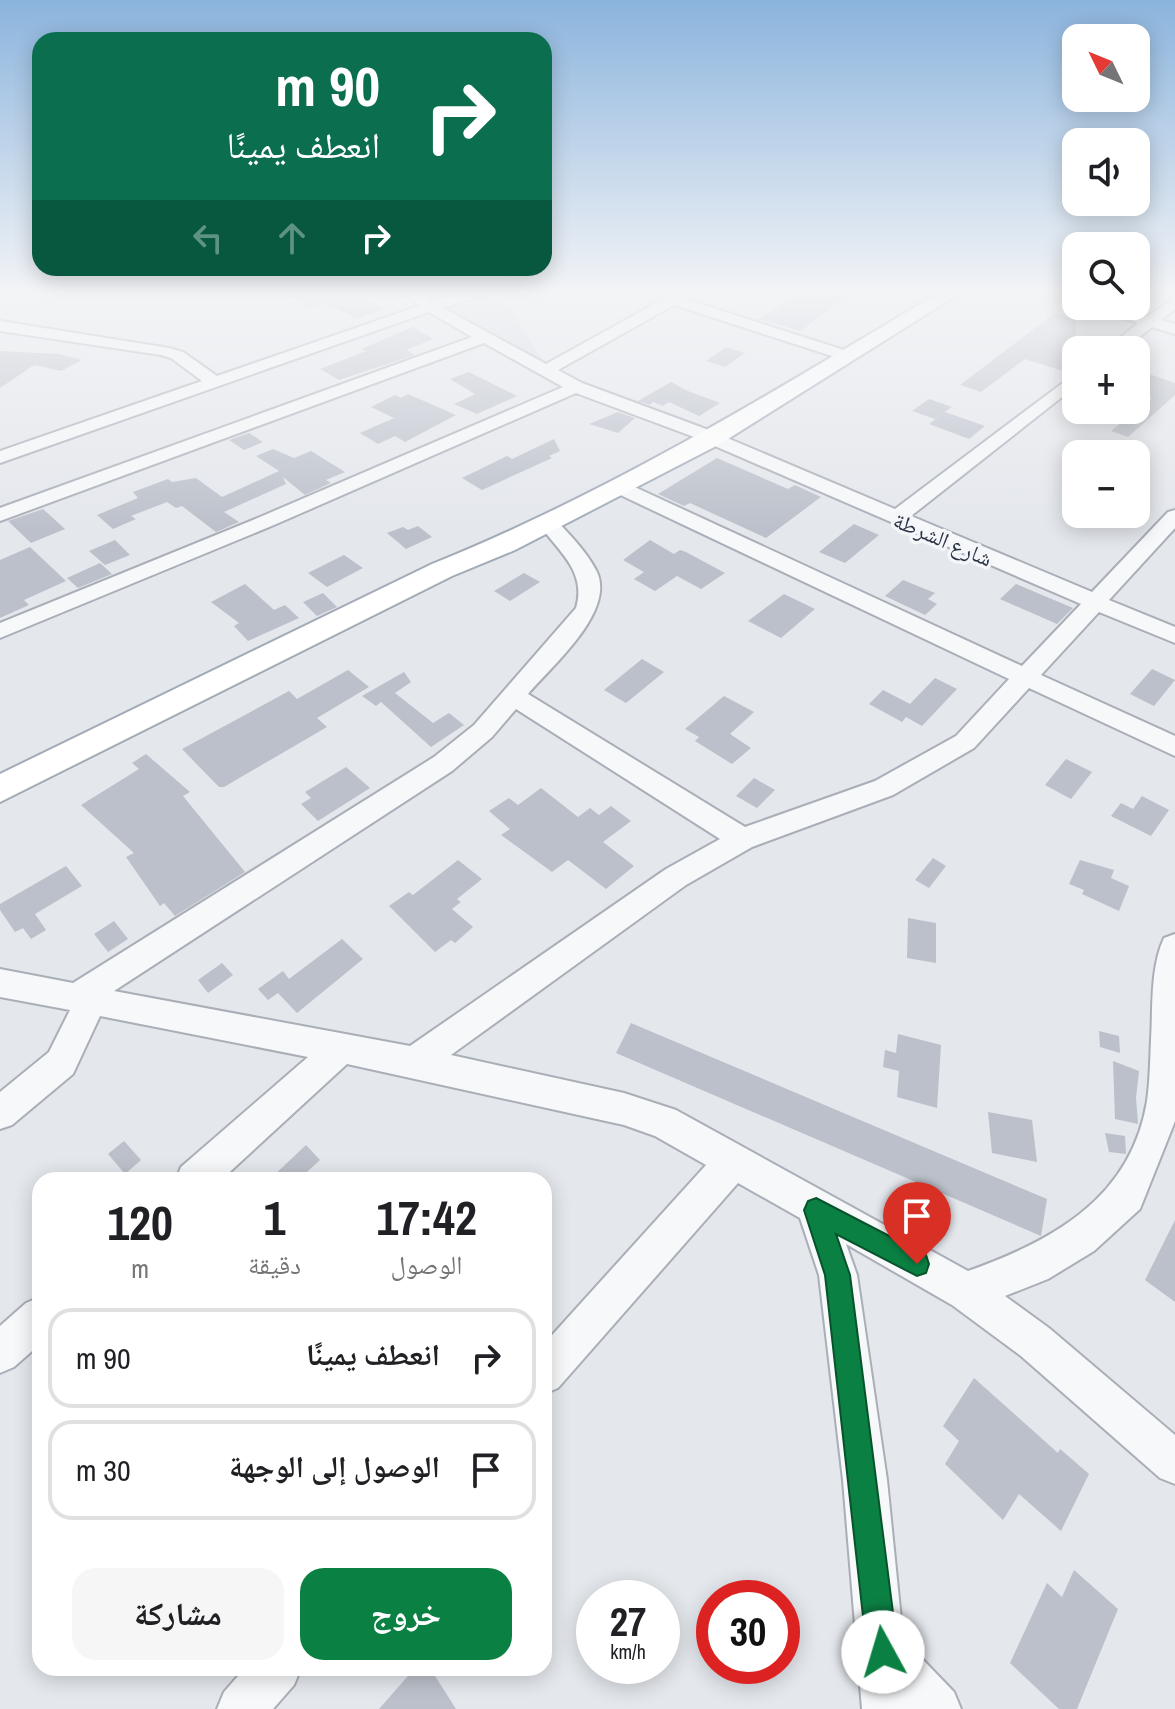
<!DOCTYPE html>
<html lang="ar">
<head>
<meta charset="utf-8">
<style>
  :root { --surface:#fff; --page:#f6f6f6; --text:#202124; --muted:#757577; --line:#e0e0e0; --accent:#0b8043 }
  body { margin:0; font-family:"Archivo Narrow","Noto Naskh Arabic",sans-serif; background:var(--page); color:var(--text); direction:rtl; height:100vh; display:flex; flex-direction:column; font-size:30px; white-space:nowrap }
  * { box-sizing:border-box; margin:0 }
  p { font-size:26px; color:var(--muted) }
  .icon { flex:none; width:44px; height:44px; fill:none; stroke:currentColor; stroke-width:2; stroke-linecap:round; stroke-linejoin:round }
  .map { position:relative; flex:1; overflow:hidden; direction:ltr }
  .details { position:absolute; left:32px; top:1172px; width:520px; height:504px; display:flex; flex-direction:column; background:var(--surface); border-radius:24px; box-shadow:0 4px 20px #0003; direction:rtl }
  .details>* { flex:none }
  .banner { position:absolute; left:32px; top:32px; width:520px; height:244px; border-radius:24px; box-shadow:0 4px 20px #0003; direction:rtl; background:#0b6e4f; color:#fff; overflow:hidden }
  .needle { width:52px; rotate:313deg }
  .fabs { position:absolute; left:1062px; top:24px; display:grid; gap:16px }
  .fabs a { display:grid; place-items:center; width:88px; height:88px; border-radius:16px; background:var(--surface); box-shadow:0 4px 20px #0003; font-size:40px }
  .speed { position:absolute; left:576px; top:1580px; display:flex; gap:16px; font-size:40px; font-weight:700; text-align:center }
  .speed>* { display:grid; place-content:center; width:104px; height:104px; border-radius:50%; background:var(--surface); box-shadow:0 4px 20px #0003; line-height:1 }
  .speed small { font-size:20px; font-weight:400 }
  .speed .limit { border:12px solid #d22; background:#fff; color:#111 }
  .pin { position:absolute; display:grid; place-items:center; width:68px; height:68px; color:#fff; margin:-82px -34px; border-radius:50% 50% 50% 0; rotate:-45deg; box-shadow:0 0 8px #0007 }
  .pin .icon { rotate:45deg }
  .me { position:absolute; width:88px; margin:-44px; rotate:354deg; stroke-linejoin:round; filter:drop-shadow(0 0 6px #0008) }
  .turn { display:flex; align-items:center; gap:28px; height:168px; padding:0 40px; font-size:36px }
  .turn .icon { width:104px; height:104px; stroke-width:2.5 }
  .turn b { display:block; font-size:56px; line-height:68px }
  .lanes { display:flex; align-items:center; height:76px; padding:0 40px; background:#0003; justify-content:center; gap:40px; direction:ltr }
  .lanes .off { opacity:.35 }
  .eta { display:flex; justify-content:space-evenly; align-items:center; height:136px; text-align:center }
  .eta b { font-size:48px; font-weight:700; line-height:56px }
  .button { display:flex; gap:16px; margin-top:auto; padding:16px 40px }
  .button a { flex:1; height:92px; border-radius:24px; background:var(--accent); color:#fff; font-size:32px; font-weight:700; line-height:92px; text-align:center }
  .button a+a { background:var(--page); color:var(--text) }
  ul { padding:0; list-style:none }
  li { display:flex; align-items:center; gap:24px; height:100px; margin:0 16px 12px; padding:0 24px; border:4px solid var(--line); border-radius:24px }
  li div { flex:1 }
  li b { display:block; font-size:30px }
  li em { font-style:normal }
  .map>svg:first-child { display:block }
  .built { fill:#d2d6de }
  .building { fill:#bbc0ca }
  .lines { fill:none; stroke-linecap:round; stroke-linejoin:round }
  .minor-casing { stroke:#a9aeb7; stroke-width:4 }
  .major-casing { stroke:#a3abb8; stroke-width:4 }
  .minor { fill:#f7f8fa; fill-rule:evenodd }
  .major { fill:#fff; fill-rule:evenodd }
  .route { fill:#0b8043; stroke:#07532c; stroke-width:2 }
  .labels { text-anchor:middle; stroke-width:7; stroke-linejoin:round; paint-order:stroke }
  .far-street-label { font-size:22px; fill:#2b3445; stroke:#f4f6f9 }
</style>
</head>
<body>
<div class="map">
<svg width="1175" height="1709" viewBox="0 0 1175 1709">
  <rect width="100%" height="100%" fill="#e4e7ec"/>
  <!-- built -->
  <polygon class="built" points="411,292 500,292 545,364"/>
  <!-- building -->
  <g class="building">
    <polygon points="285,292 350,292 385,309 357,319 325,303 310,308"/>
    <polygon points="804,292 852,292 801,331 758,319"/>
    <polygon points="1055,313 1076,320 1076,367 1069,373 1025,359 981,392 960,385"/>
    <polygon points="413,327 433,339 406,350 415,355 339,380 320,369 366,351 361,349"/>
    <polygon points="726,347 745,353 725,367 706,361"/>
    <polygon points="0,351 59,354 82,360 61,371 34,365 0,388"/>
    <polygon points="469,372 517,396 477,414 454,404 475,394 450,379"/>
    <polygon points="1149,374 1175,383 1175,395 1128,437 1111,431 1152,398 1136,393 1136,384"/>
    <polygon points="671,382 688,391 720,403 699,416 669,402 663,406 653,402 650,405 638,401"/>
    <polygon points="408,394 456,415 405,442 395,436 378,444 360,433 394,418 371,407 395,395 401,398"/>
    <polygon points="929,399 952,407 935,419 912,411"/>
    <polygon points="618,412 635,418 618,433 589,424"/>
    <polygon points="945,412 985,426 969,439 929,424"/>
    <polygon points="249,433 263,442 244,450 229,440"/>
    <polygon points="554,439 560,451 549,456 552,458 482,490 462,478 507,456 512,459"/>
    <polygon points="273,449 294,458 311,451 345,472 326,480 331,483 305,495 283,477 286,484 224,512 239,522 216,532 182,506 176,508 167,502 131,516 136,519 113,529 97,515 138,498 133,492 168,479 172,482 196,478 222,497 279,471 256,456"/>
    <polygon points="717,458 788,489 795,485 821,497 766,538 690,503 684,506 658,494"/>
    <polygon points="43,509 65,529 31,543 8,521"/>
    <polygon points="854,524 879,535 845,563 819,552"/>
    <polygon points="418,526 432,537 406,549 387,533 403,527 408,530"/>
    <polygon points="115,540 130,555 105,565 89,551"/>
    <polygon points="650,540 674,554 680,550 686,552 725,573 701,589 677,576 655,591 634,579 644,572 623,560"/>
    <polygon points="30,547 66,581 24,600 29,605 0,618 0,560"/>
    <polygon points="344,555 363,568 327,587 308,573"/>
    <polygon points="100,563 112,574 78,588 67,578"/>
    <polygon points="524,573 540,582 510,601 494,591"/>
    <polygon points="903,580 935,593 928,599 937,604 925,615 885,596"/>
    <polygon points="245,584 274,610 285,605 299,618 248,641 234,626 239,623 211,602"/>
    <polygon points="1016,584 1073,608 1057,624 1000,599"/>
    <polygon points="323,593 337,607 317,616 303,602"/>
    <polygon points="784,594 815,609 781,638 748,621"/>
    <polygon points="642,659 664,672 626,703 604,690"/>
    <polygon points="1152,669 1175,680 1154,706 1130,694"/>
    <polygon points="348,670 369,687 317,718 327,727 224,787 219,787 182,749 289,691 297,699"/>
    <polygon points="404,672 411,682 395,693 433,723 449,713 464,725 431,747 381,702 376,706 362,696"/>
    <polygon points="935,678 957,689 922,726 906,717 902,722 869,704 883,690 910,704"/>
    <polygon points="724,696 754,712 730,734 751,748 732,764 695,741 699,737 685,729"/>
    <polygon points="146,754 190,792 183,796 245,872 175,916 164,903 160,906 126,857 134,853 81,805 139,769 132,763"/>
    <polygon points="1066,759 1092,772 1071,799 1045,785"/>
    <polygon points="346,767 370,788 318,821 301,804 311,798 305,792"/>
    <polygon points="754,778 775,790 757,808 736,796"/>
    <polygon points="541,788 578,817 590,808 599,815 611,806 631,821 603,842 634,866 606,889 568,860 552,872 501,835 510,829 489,811 509,798 518,805"/>
    <polygon points="1142,796 1169,810 1151,836 1111,816 1121,803 1133,809"/>
    <polygon points="933,858 946,866 929,888 915,880"/>
    <polygon points="458,860 482,879 457,899 461,902 452,909 473,927 455,943 451,940 435,952 389,906 409,892 413,895"/>
    <polygon points="1080,860 1114,870 1111,878 1129,886 1119,911 1082,894 1084,890 1069,884"/>
    <polygon points="66,866 82,886 35,914 46,930 31,939 23,928 15,932 0,910 0,904"/>
    <polygon points="908,918 936,923 936,963 907,958"/>
    <polygon points="114,921 128,939 108,952 94,934"/>
    <polygon points="342,939 363,959 297,1013 278,993 268,1000 258,989 283,971 289,979"/>
    <polygon points="222,963 233,975 208,993 198,980"/>
    <polygon points="631,1023 1047,1199 1041,1236 616,1053"/>
    <polygon points="1099,1031 1119,1036 1120,1053 1100,1047"/>
    <polygon points="898,1034 941,1045 937,1108 897,1097 899,1071 883,1067 885,1050 896,1053"/>
    <polygon points="1113,1061 1139,1071 1136,1098 1138,1124 1115,1119"/>
    <polygon points="988,1112 1032,1120 1037,1162 992,1153"/>
    <polygon points="1105,1133 1125,1136 1126,1154 1109,1152"/>
    <polygon points="124,1141 141,1160 125,1174 108,1154"/>
    <polygon points="306,1145 320,1160 298,1180 269,1180"/>
    <polygon points="1175,1220 1175,1302 1145,1280"/>
    <polygon points="974,1378 1058,1453 1060,1449 1089,1474 1061,1531 1019,1494 1003,1520 945,1464 959,1441 943,1426"/>
    <polygon points="1074,1570 1118,1609 1077,1709 1059,1709 1010,1663 1047,1583 1062,1597"/>
    <polygon points="415,1668 430,1668 456,1709 379,1709"/>
  </g>
  <g class="lines">
    <defs>
      <g id="minor">
        <path d="M 404,292 L 420,292 L 432,302 L 467,292 L 491,292 L 443,308 L 546,364 L 676,292 L 694,292 L 685,299 L 844,350 L 844,356 L 832,356 L 674,305 L 558,370 L 582,383 L 706,429 L 895,509 L 1076,373 L 1076,386 L 911,516 L 1092,592 L 1168,512 L 1175,510 L 1175,528 L 1109,600 L 1175,627 L 1175,643 L 1099,612 L 1041,675 L 1175,736 L 1175,756 L 1029,688 L 974,748 L 893,795 L 752,847 L 686,885 L 451,1055 L 624,1093 L 676,1110 L 968,1271 C 1053,1241 1131,1198 1147,1101 C 1150,1081 1150,1060 1151,1040 C 1153,1007 1150,968 1164,938 L 1175,934 L 1175,1121 L 1140,1209 L 1094,1251 L 1048,1279 L 1005,1296 L 1049,1328 L 1175,1435 L 1175,1484 L 1160,1478 L 1021,1356 L 952,1305 L 846,1244 L 857,1275 L 887,1480 L 903,1639 L 954,1692 L 961,1709 L 862,1709 L 843,1480 L 819,1275 L 800,1218 L 738,1183 L 558,1388 L 544,1394 L 544,1344 L 706,1165 L 655,1136 L 624,1125 L 347,1064 L 221,1180 L 176,1180 L 181,1167 L 308,1057 L 100,1016 L 73,1074 L 12,1125 L 0,1129 L 0,1092 L 49,1052 L 70,1010 L 0,997 L 0,969 L 73,983 L 434,757 L 474,725 L 576,608 C 587,571 558,551 538,523 L 541,519 L 555,519 C 570,535 587,552 597,572 C 615,612 553,665 528,694 L 745,827 L 875,781 L 956,736 L 1009,679 L 612,491 L 609,487 L 612,483 L 626,483 L 1022,666 L 1081,604 L 694,437 L 576,393 L 274,525 L 0,638 L 0,623 L 260,517 L 563,387 L 484,343 L 0,521 L 0,508 L 472,337 L 429,312 L 0,463 L 0,451 L 202,381 L 171,358 L 161,355 L 0,331 L 0,321 L 169,348 L 183,352 L 217,376 L 419,306 ZM 516,709 L 720,839 L 666,869 L 410,1046 L 114,991 L 452,771 L 492,737 Z"/>
        <polygon points="1035,292 1058,292 1076,297 1078,306"/>
        <polygon points="1175,298 1175,309 1161,320 1175,324 1175,334 1152,327 1123,350 1105,350 1138,323 1085,306 1109,306 1147,317"/>
        <polygon points="40,1297 40,1344 14,1367 0,1373 0,1326 26,1303"/>
        <polygon points="245,1668 301,1668 294,1685 273,1709 217,1709 224,1692"/>
      </g>
      <path id="major" d="M 940,292 L 962,292 L 720,444 L 515,550 L 452,576 L 0,802 L 0,774 L 432,564 C 611,492 775,391 940,292 Z"/>
    </defs>
    <!-- minor casing -->
    <use href="#minor" class="minor-casing"/>
    <!-- major casing -->
    <use href="#major" class="major-casing"/>
    <!-- minor -->
    <use href="#minor" class="minor"/>
    <!-- major -->
    <use href="#major" class="major"/>
  </g>
  <!-- sky -->
  <linearGradient id="sky" x2="0" y2="1"><stop stop-color="#8bb4dd"/><stop offset="0.55" stop-color="#f3f4f6"/><stop offset="1" stop-color="#f3f4f6" stop-opacity="0"/></linearGradient>
  <rect width="1175" height="531" fill="url(#sky)"/>
  <!-- route -->
  <polygon class="route" points="816,1198 926,1255 929,1264 926,1273 917,1276 836,1234 850,1275 898,1652 893,1663 883,1667 872,1663 867,1652 825,1275 804,1210 808,1201"/>
  <g class="labels">
    <!-- far-street labels -->
    <g class="far-street-label">
      <text transform="translate(943 539) rotate(23)" y="8">شارع الشرطة</text>
    </g>
  </g>
</svg>
<div class="fabs">
<a><svg class="needle" viewBox="-14 -14 28 28"><path d="M0-13l5 13h-10z" fill="#e53935"/><path d="M0 13l5-13h-10z" fill="#757577"/></svg></a>
<a><svg class="icon" aria-label="sound" viewBox="0 0 24 24"><path d="M4 9h4l5-4v14l-5-4H4zM17 9q2 3 0 6"/></svg></a>
<a><svg class="icon" aria-label="search" viewBox="0 0 24 24"><circle cx="10" cy="10" r="6"/><path d="M15 15l6 6"/></svg></a>
<a>+</a>
<a>−</a>
</div>
<div class="speed"><div>27<small>km/h</small></div><div class="limit">30</div></div>
<div class="pin" style="left:917px;top:1264px;background:#d93025"><svg class="icon" aria-label="arrive" viewBox="0 0 24 24"><path d="M6 21V4h12l-3 4 3 4H6"/></svg></div>
<svg class="me" style="left:883px;top:1652px" viewBox="-20 -20 40 40"><circle r="19" fill="#fff"/><path d="M0-13L10 11 0 6-10 11z" fill="#0b8043"/></svg>
<div class="banner">
<div class="turn"><svg class="icon" aria-label="right" viewBox="0 0 24 24"><path d="M7 20v-9h11M14 6l5 5-5 5"/></svg><div><b>90 m</b>انعطف يمينًا</div></div>
<div class="lanes"><svg class="icon off" aria-label="left" viewBox="0 0 24 24"><path d="M17 20v-9H6M10 6l-5 5 5 5"/></svg><svg class="icon off" aria-label="ahead" viewBox="0 0 24 24"><path d="M12 20V5M6 11l6-6 6 6"/></svg><svg class="icon" aria-label="right" viewBox="0 0 24 24"><path d="M7 20v-9h11M14 6l5 5-5 5"/></svg></div>
</div>
<section class="details">
<div class="eta">
<div><b>17:42</b><p>الوصول</p></div>
<div><b>1</b><p>دقيقة</p></div>
<div><b>120</b><p>m</p></div>
</div>
<ul>
<li><svg class="icon" aria-label="right" viewBox="0 0 24 24"><path d="M7 20v-9h11M14 6l5 5-5 5"/></svg><div><b>انعطف يمينًا</b></div><em>90 m</em></li>
<li><svg class="icon" aria-label="arrive" viewBox="0 0 24 24"><path d="M6 21V4h12l-3 4 3 4H6"/></svg><div><b>الوصول إلى الوجهة</b></div><em>30 m</em></li>
</ul>
<div class="button"><a>خروج</a><a>مشاركة</a></div>
</section>
</div>
</body>
</html>
